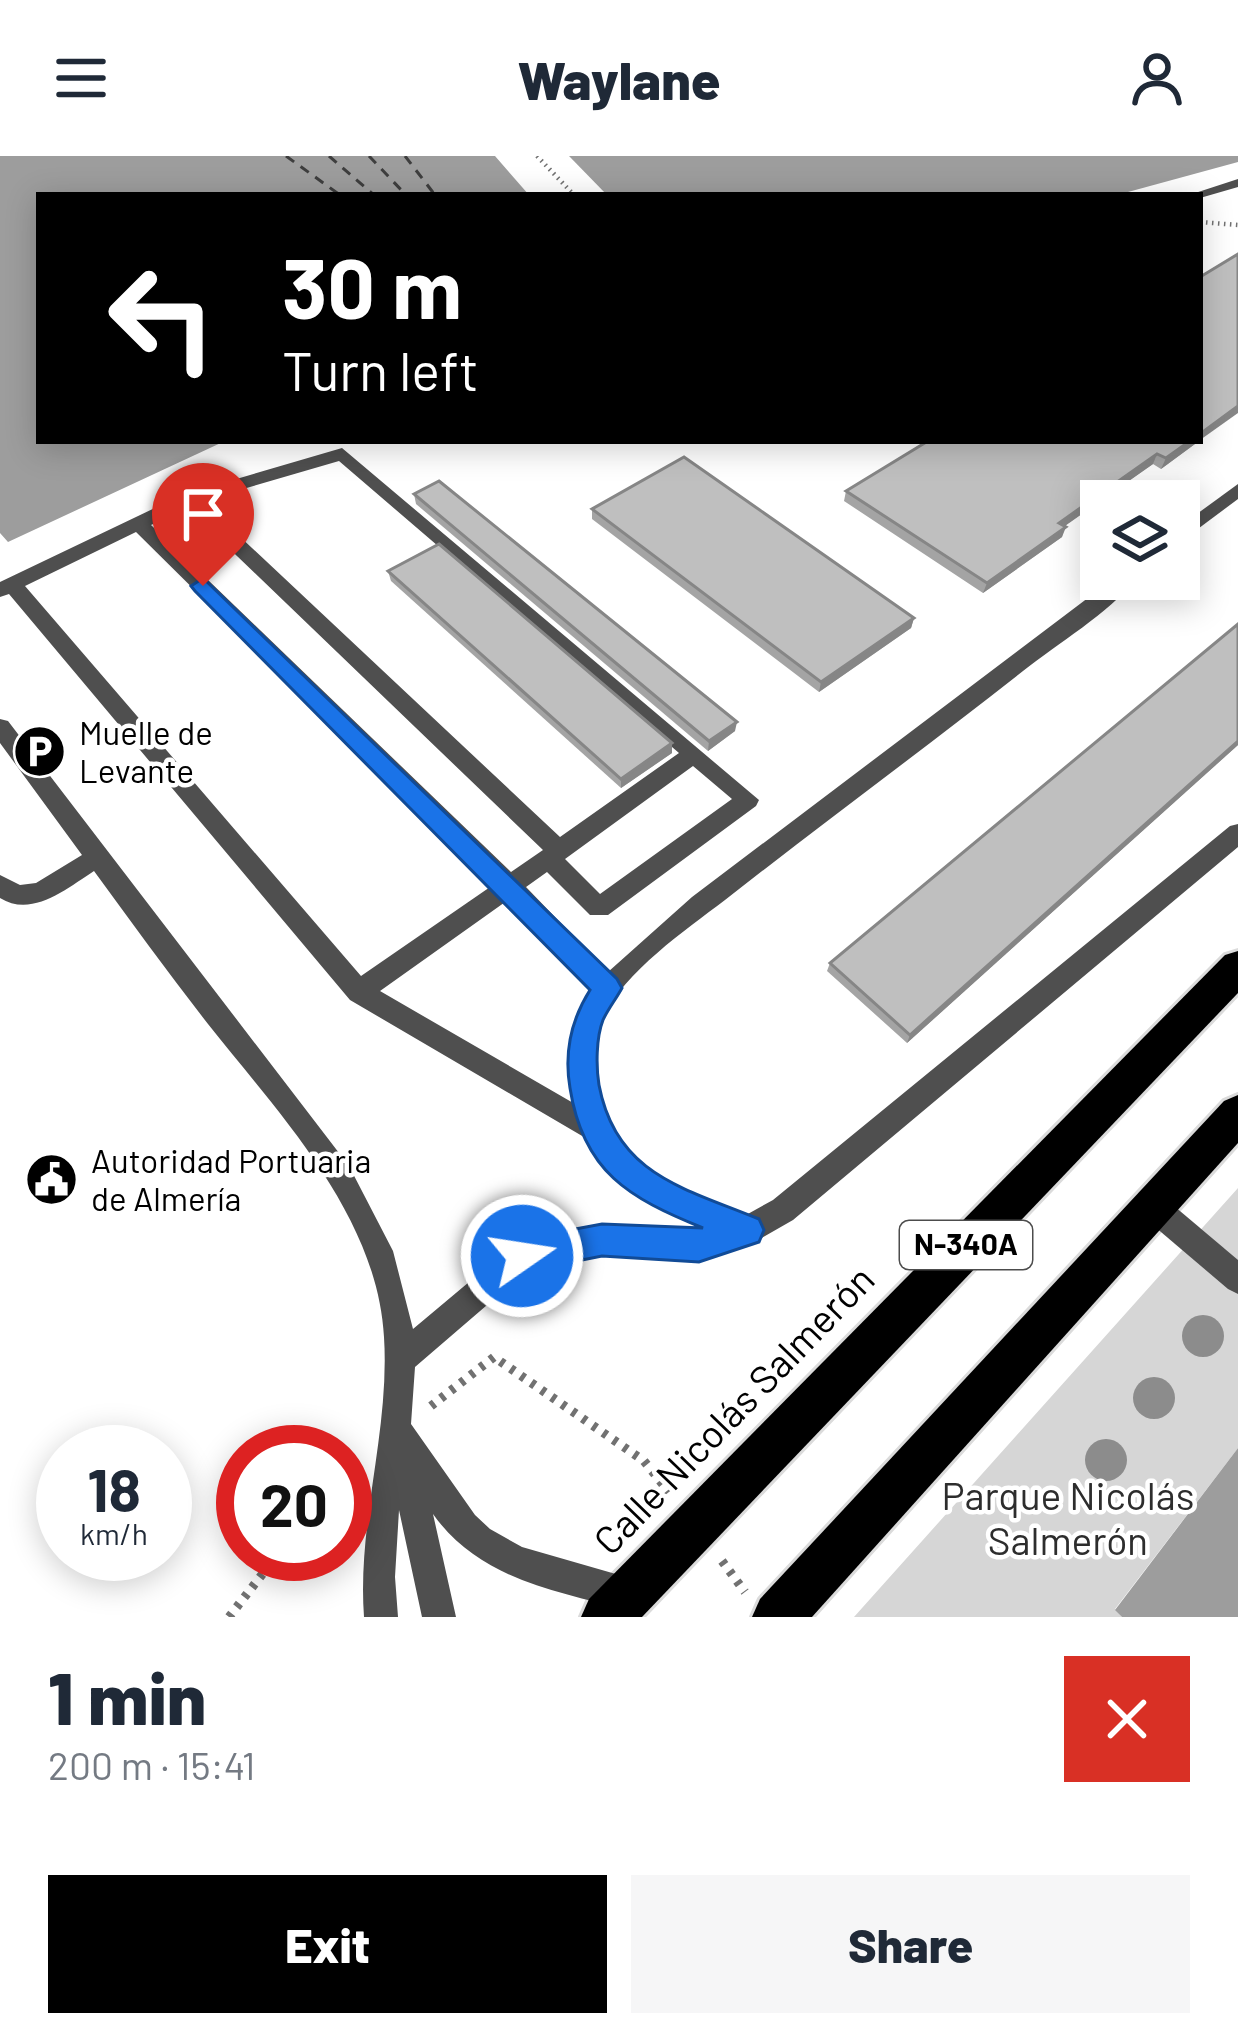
<!DOCTYPE html>
<html lang="en">
<head>
<meta charset="utf-8">
<style>
  :root { --surface:#fff; --page:#f6f6f7; --text:#1f2937; --muted:#747a83; --accent:#000 }
  body { margin:0; font-family:Barlow,sans-serif; background:var(--page); color:var(--text); height:100vh; display:flex; flex-direction:column; font-size:45px; white-space:nowrap }
  * { box-sizing:border-box; margin:0 }
  p { font-size:39px; color:var(--muted) }
  .icon { flex:none; width:66px; height:66px; fill:none; stroke:currentColor; stroke-width:2; stroke-linecap:round; stroke-linejoin:round }
  .map { position:relative; height:1461px; overflow:hidden }
  .side { display:flex; flex-direction:column; background:var(--surface); flex:1 }
  .side>* { flex:none }
  .banner { position:absolute; left:36px; top:36px; width:1167px; height:252px; border-radius:0px; box-shadow:0 6px 30px #0003; background:#000; color:#fff; overflow:hidden }
  .controls { position:absolute; left:1080px; top:324px; display:grid; gap:24px }
  .controls a { display:grid; place-items:center; width:120px; height:120px; border-radius:0px; background:var(--surface); box-shadow:0 6px 30px #0003; font-size:60px }
  .speed { position:absolute; left:36px; top:1269px; display:flex; gap:24px; font-size:60px; font-weight:700; text-align:center }
  .speed>* { display:grid; place-content:center; width:156px; height:156px; border-radius:50%; background:var(--surface); box-shadow:0 6px 30px #0003; line-height:1 }
  .speed small { font-size:30px; font-weight:400 }
  .speed .limit { border:18px solid #d22; background:#fff; color:#111 }
  .pin { position:absolute; display:grid; place-items:center; width:102px; height:102px; color:#fff; margin:-123px -51px; border-radius:50% 50% 50% 0; rotate:-45deg; box-shadow:0 0 12px #0007 }
  .pin .icon { rotate:45deg }
  .me { position:absolute; width:132px; margin:-66px; rotate:77deg; stroke-linejoin:round; filter:drop-shadow(0 0 9px #0008) }
  .turn { display:flex; align-items:center; gap:42px; height:252px; padding:0 48px; font-size:54px }
  .turn .icon { width:156px; height:156px; stroke-width:2.5 }
  .turn b { display:block; font-size:84px; line-height:102px }
  .round { display:grid; place-items:center; flex:none; width:126px; height:126px; border-radius:0px; background:var(--page) }
  .overview { display:flex; align-items:center; justify-content:space-between; height:204px; padding:0 48px }
  h1 { font-size:72px; font-weight:800; line-height:90px }
  .primary-button { display:flex; gap:24px; margin-top:auto; padding:24px 48px }
  .primary-button a { flex:1; height:138px; border-radius:0px; background:var(--accent); color:#fff; font-size:48px; font-weight:800; line-height:138px; text-align:center }
  .primary-button a+a { background:var(--page); color:var(--text) }
  header { display:flex; justify-content:space-between; align-items:center; height:156px; padding:0 48px; background:var(--surface); font-size:54px; font-weight:800 }
  .map>svg:first-child { display:block }
  .green { fill:#d6d6d6 }
  .water { fill:#9d9d9d }
  .lines { fill:none; stroke-linecap:round; stroke-linejoin:round }
  .ferry { stroke:#3e3e3e; stroke-width:3; stroke-dasharray:10 8; stroke-linecap:butt }
  .highway-casing { stroke:#dbdbdb; stroke-width:6 }
  .path-far1 { stroke:#717171; stroke-width:4.5; stroke-dasharray:1.5 4.5; stroke-linecap:butt }
  .path { stroke:#717171; stroke-width:9; stroke-dasharray:4.5 8; stroke-linecap:butt }
  .lane { fill:#4f4f4f; fill-rule:evenodd }
  .street { fill:#4f4f4f; fill-rule:evenodd }
  .highway { fill:#000; fill-rule:evenodd }
  .tree { fill:#8c8c8c }
  .wall { fill:#a4a4a4 }
  .shaded-wall { fill:#868686 }
  .building { fill:#bfbfbf; stroke:#868686; stroke-width:3 }
  .route { fill:#1a73e8; stroke:#114b97; stroke-width:3 }
  .labels { text-anchor:middle; stroke-width:9; stroke-linejoin:round; paint-order:stroke }
  .shield { fill:#fff; stroke:#4c4c4c; stroke-width:3 }
  .shield-label { font-size:30px; font-weight:bold; fill:#000 }
  .poi-label { font-size:33px; fill:#000; stroke:#fff; text-anchor:start }
  .near-street-label { font-size:39px; fill:#000; stroke:#fff }
  .near-park-label { font-size:39px; fill:#2d2d2d; stroke:#fff }
</style>
</head>
<body>
<header><svg class="icon" aria-label="menu" viewBox="0 0 24 24"><path d="M4 6h16M4 12h16M4 18h16"/></svg>Waylane<svg class="icon" aria-label="person" viewBox="0 0 24 24"><circle cx="12" cy="8" r="4"/><path d="M4 21q1-7 8-7t8 7"/></svg></header>
<div class="map">
<svg width="1238" height="1461" viewBox="0 0 1238 1461">
  <rect width="100%" height="100%" fill="#fff"/>
  <!-- green -->
  <polygon class="green" points="1238,1032 1238,1292 1115,1453 1122,1461 854,1461"/>
  <!-- water -->
  <g class="water">
    <polygon points="0,0 495,0 529,39 39,39 39,285 225,285 8,386 0,377"/>
    <polygon points="569,0 1238,0 1238,6 1117,39 607,39"/>
    <polygon points="1238,1292 1238,1461 1122,1461 1115,1454"/>
  </g>
  <g class="lines">
    <!-- ferry -->
    <g class="ferry">
      <polyline points="286,0 340,39"/>
      <polyline points="329,0 374,39"/>
      <polyline points="369,0 406,39"/>
      <polyline points="405,0 435,39"/>
    </g>
    <defs>
      <g id="highway">
        <polygon points="1238,795 1238,837 642,1461 581,1461 589,1443 1225,799"/>
        <polygon points="1238,939 1238,987 812,1461 752,1461 760,1443 1224,945"/>
      </g>
    </defs>
    <!-- highway casing -->
    <use href="#highway" class="highway-casing"/>
    <!-- path-far1 -->
    <g class="path-far1">
      <polyline points="537,0 574,39"/>
      <polyline points="1200,66 1238,69"/>
    </g>
    <!-- path -->
    <g class="path">
      <polyline points="431,1250 494,1201 644,1305 669,1336"/>
      <polyline points="722,1405 745,1436"/>
      <polyline points="229,1461 278,1398"/>
    </g>
    <!-- lane -->
    <g class="lane">
      <polygon points="1238,23 1238,31 1200,42 1200,39 1189,39"/>
      <path d="M 342,292 L 759,644 L 756,650 L 608,759 L 590,759 L 547,716 L 526,731 L 608,816 L 692,741 L 1113,423 L 1136,423 C 1109,457 1057,488 1023,515 C 924,593 823,667 725,744 C 683,776 624,816 601,865 C 594,881 595,902 596,919 C 604,1003 677,1033 746,1059 L 773,1044 L 1230,670 L 1238,668 L 1238,691 L 793,1064 L 746,1091 L 699,1104 L 602,1098 L 529,1113 L 415,1211 L 411,1268 L 475,1359 L 490,1373 L 522,1391 L 640,1425 L 645,1437 L 640,1449 L 628,1454 C 555,1435 479,1423 433,1358 L 456,1461 L 422,1461 L 399,1354 L 395,1421 L 398,1461 L 364,1461 C 357,1366 390,1275 384,1181 C 377,1059 280,959 208,868 C 169,818 132,767 94,715 C 66,733 32,762 0,742 L 0,719 L 20,729 L 36,727 L 82,699 L 0,587 L 0,563 L 8,565 L 349,1010 L 393,1095 L 413,1173 L 512,1090 L 522,1085 L 602,1070 L 709,1073 C 661,1053 613,1032 589,984 L 350,844 L 9,438 L 0,441 L 0,426 L 182,339 ZM 339,305 L 679,597 L 560,681 L 202,345 ZM 187,352 L 543,694 L 511,716 L 151,369 ZM 136,376 L 493,729 L 361,820 L 25,430 ZM 693,610 L 732,643 L 600,738 L 565,703 ZM 508,744 L 592,834 C 569,870 564,906 575,948 L 380,835 Z"/>
      <polygon points="1238,328 1238,343 1179,387 1179,371"/>
    </g>
    <!-- street -->
    <polygon class="street" points="1151,1035 1161,1039 1238,1104 1238,1138 1228,1133 1141,1059 1137,1049 1141,1039"/>
    <!-- highway -->
    <use href="#highway" class="highway"/>
  </g>
  <!-- trees -->
  <g class="tree">
    <circle cx="1203" cy="1180" r="21"/>
    <circle cx="1154" cy="1242" r="21"/>
    <circle cx="1106" cy="1304" r="21"/>
  </g>
  <!-- wall -->
  <g class="wall">
    <polygon points="928,285 1199,285 1161,313 1153,308 1064,370 1062,381 983,437 844,345 846,335"/>
    <polygon points="414,338 735,575 708,595 416,348"/>
    <polygon points="592,353 914,462 911,472 819,536 592,363"/>
    <polygon points="388,415 672,597 621,632 391,425"/>
    <polygon points="1238,468 1238,589 907,887 827,815 830,807"/>
  </g>
  <!-- shaded-wall -->
  <g class="shaded-wall">
    <polygon points="1238,250 1238,257 1200,284 1200,278"/>
    <polygon points="1190,285 1199,285 1161,313 1166,302"/>
    <polygon points="1157,298 1153,308 1055,377 1059,367"/>
    <polygon points="1066,371 1062,381 983,437 987,427"/>
    <polygon points="914,462 911,472 819,536 821,526"/>
    <polygon points="737,566 735,575 708,595 709,585"/>
    <polygon points="1238,585 1238,589 907,887 910,879"/>
    <polygon points="672,587 672,597 621,632 621,623"/>
  </g>
  <!-- building -->
  <g class="building">
    <polygon points="1238,98 1238,250 1200,278 1200,121"/>
    <polygon points="928,285 1190,285 1166,302 1157,298 1059,367 1066,371 987,427 846,335"/>
    <polygon points="684,301 914,462 821,526 592,353"/>
    <polygon points="439,325 737,566 709,585 414,338"/>
    <polygon points="439,388 672,587 621,623 388,415"/>
    <polygon points="1238,468 1238,585 910,879 830,807"/>
  </g>
  <!-- route -->
  <path class="route" d="M 203,422 L 617,823 L 622,832 C 616,843 608,853 603,864 C 596,882 596,911 599,929 C 616,1019 684,1032 759,1063 L 764,1074 L 759,1086 L 699,1106 L 602,1100 L 522,1116 L 511,1111 L 506,1100 L 511,1088 L 522,1083 L 602,1068 L 703,1072 C 629,1042 583,1016 570,932 C 564,897 571,864 590,834 L 195,435 L 191,430 Z"/>
  <!-- icons -->
  <defs>
    <symbol id="parking-disc" viewBox="-11 -11 22 22"><circle r="9.5" fill="#000" stroke="#fff"/><path d="M-3.5-5.5H1a3.5 3.5 0 0 1 0 7H-1V5.5H-3.5ZM-1-3.4V-.6H.8a1.4 1.4 0 0 0 0-2.8Z" fill="#fff"/></symbol>
    <symbol id="civic-disc" viewBox="-11 -11 22 22"><circle r="9.5" fill="#000" stroke="#fff"/><path d="M-.6-6.5H3V-4.5H.6V-3L4-1V1h2V6H-6V1h2V-1L-.6-3ZM-1.2 2.5V6h2.4V2.5Z" fill="#fff"/></symbol>
  </defs>
  <g fill-rule="evenodd">
    <use href="#parking-disc" x="10" y="566" width="59" height="59"/>
    <use href="#civic-disc" x="22" y="994" width="59" height="59"/>
  </g>
  <g class="labels">
    <!-- shield labels -->
    <rect class="shield" x="900" y="1065" width="132" height="48" rx="9"/>
    <g class="shield-label">
      <text x="966" y="1099">N-340A</text>
    </g>
    <!-- poi labels -->
    <g class="poi-label">
      <text x="79" y="589">Muelle de<tspan x="79" dy="38">Levante</tspan></text>
      <text x="91" y="1017">Autoridad Portuaria<tspan x="91" dy="38">de Almería</tspan></text>
    </g>
    <!-- near-street labels -->
    <g class="near-street-label">
      <text transform="translate(734 1254) rotate(-46)" y="14">Calle Nicolás Salmerón</text>
    </g>
    <!-- near-park labels -->
    <g class="near-park-label">
      <text x="1068" y="1354">Parque Nicolás<tspan x="1068" dy="45">Salmerón</tspan></text>
    </g>
  </g>
</svg>
<div class="controls">
<a><svg class="icon" aria-label="layers" viewBox="0 0 24 24"><path d="M12 4l9 5-9 5-9-5zM3 14l9 5 9-5"/></svg></a>
</div>
<div class="speed"><div>18<small>km/h</small></div><div class="limit">20</div></div>
<div class="pin" style="left:203px;top:430px;background:#d93025"><svg class="icon" aria-label="arrive" viewBox="0 0 24 24"><path d="M6 21V4h12l-3 4 3 4H6"/></svg></div>
<svg class="me" style="left:522px;top:1100px" viewBox="-20 -20 40 40"><circle r="17" fill="#1a73e8" stroke="#fff" stroke-width="3"/><path d="M0-11L8 9 0 5-8 9z" fill="#fff"/></svg>
<div class="banner">
<div class="turn"><svg class="icon" aria-label="left" viewBox="0 0 24 24"><path d="M17 20v-9H6M10 6l-5 5 5 5"/></svg><div><b>30 m</b>Turn left</div></div>
</div>
</div>
<section class="side">
<div class="overview"><div><h1>1 min</h1><p>200 m · 15:41</p></div><a class="round" style="background:#d93025;color:#fff"><svg class="icon" aria-label="close" viewBox="0 0 24 24"><path d="M6 6l12 12M18 6L6 18"/></svg></a></div>
<div class="primary-button"><a>Exit</a><a>Share</a></div>
</section>
</body>
</html>
